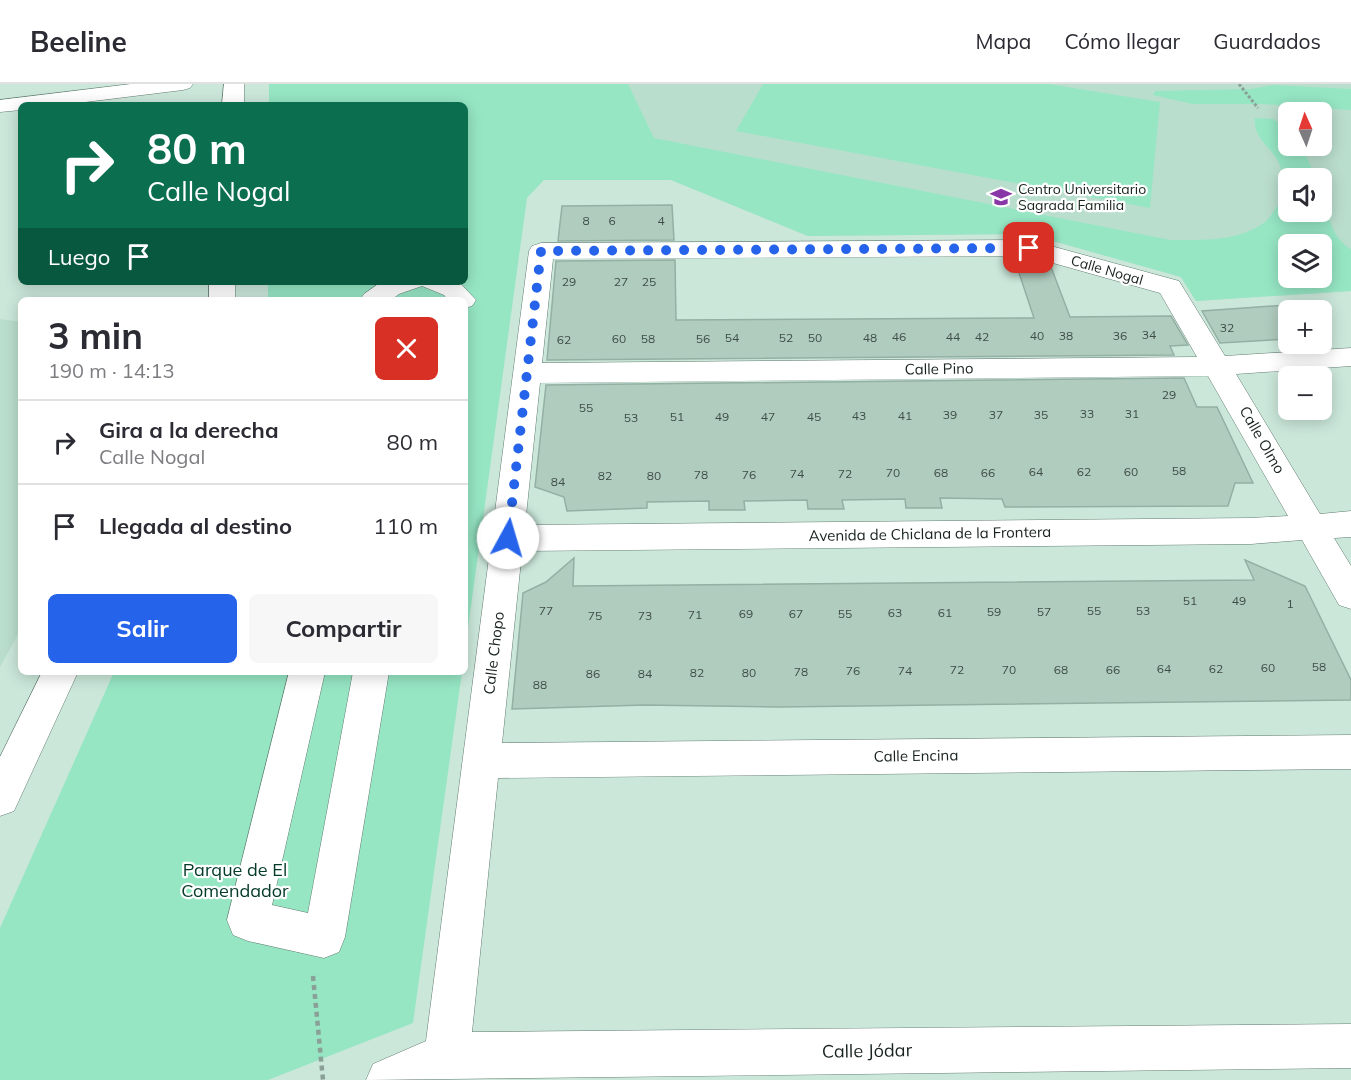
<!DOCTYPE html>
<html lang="es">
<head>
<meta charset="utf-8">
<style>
  :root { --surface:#fff; --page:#f7f7f7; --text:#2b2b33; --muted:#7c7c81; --line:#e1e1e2; --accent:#2563eb }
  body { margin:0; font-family:Mulish,sans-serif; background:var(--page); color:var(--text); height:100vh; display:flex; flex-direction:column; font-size:22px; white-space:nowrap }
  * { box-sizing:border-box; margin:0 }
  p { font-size:20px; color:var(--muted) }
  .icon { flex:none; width:33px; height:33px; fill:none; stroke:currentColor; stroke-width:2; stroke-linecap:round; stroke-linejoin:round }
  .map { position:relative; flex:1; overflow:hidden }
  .side { position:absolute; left:18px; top:213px; width:450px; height:378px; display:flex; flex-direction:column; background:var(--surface); border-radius:9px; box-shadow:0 3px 15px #0003 }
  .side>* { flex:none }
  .banner { position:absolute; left:18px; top:18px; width:450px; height:183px; border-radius:9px; box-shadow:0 3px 15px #0003; background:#0b6e4f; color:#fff; overflow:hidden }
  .needle { width:39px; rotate:357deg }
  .tools { position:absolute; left:1278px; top:18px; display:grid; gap:12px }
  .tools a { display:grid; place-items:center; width:54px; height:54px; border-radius:9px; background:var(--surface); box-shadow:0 3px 15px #0003; font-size:30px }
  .pin { position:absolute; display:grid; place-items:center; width:51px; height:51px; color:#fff; margin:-26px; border-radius:12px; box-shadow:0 3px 9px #0006 }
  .me { position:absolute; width:66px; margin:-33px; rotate:6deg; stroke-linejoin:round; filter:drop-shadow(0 0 4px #0008) }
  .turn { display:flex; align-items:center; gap:21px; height:126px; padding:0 30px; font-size:27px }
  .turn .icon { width:78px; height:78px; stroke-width:2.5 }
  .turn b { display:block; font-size:42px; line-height:51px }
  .then { display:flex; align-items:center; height:57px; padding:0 30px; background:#0003; gap:12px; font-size:22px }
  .round { display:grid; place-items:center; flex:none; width:63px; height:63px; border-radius:9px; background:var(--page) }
  .summary { display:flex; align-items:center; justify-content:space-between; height:102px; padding:0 30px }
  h1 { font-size:36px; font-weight:700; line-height:45px }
  .cta { display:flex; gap:12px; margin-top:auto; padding:12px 30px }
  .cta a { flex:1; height:69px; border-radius:9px; background:var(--accent); color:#fff; font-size:24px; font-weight:700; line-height:69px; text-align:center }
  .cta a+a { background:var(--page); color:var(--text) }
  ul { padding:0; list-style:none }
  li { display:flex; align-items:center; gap:18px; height:84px; padding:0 30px; border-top:2px solid var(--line) }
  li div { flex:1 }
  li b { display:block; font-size:22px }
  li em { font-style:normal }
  header { display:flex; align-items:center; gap:36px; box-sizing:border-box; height:84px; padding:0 30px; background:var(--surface); border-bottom:2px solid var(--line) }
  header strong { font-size:28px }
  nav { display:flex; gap:33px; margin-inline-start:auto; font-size:21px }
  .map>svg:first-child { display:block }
  .built { fill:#badecd; fill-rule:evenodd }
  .green { fill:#96e6c4; fill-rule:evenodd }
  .building { fill:#b0ccbf; stroke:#94afa3; stroke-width:1.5 }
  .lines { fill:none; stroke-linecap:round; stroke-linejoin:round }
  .street-casing { stroke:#637d71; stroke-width:1 }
  .secondary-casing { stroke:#637d71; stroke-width:1 }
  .path-far1 { stroke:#8aa096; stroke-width:3; stroke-dasharray:3 2; stroke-linecap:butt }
  .path { stroke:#8aa096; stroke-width:4.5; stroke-dasharray:5 4; stroke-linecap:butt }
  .street { fill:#fff; fill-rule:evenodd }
  .secondary { fill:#fff; fill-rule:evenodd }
  .route { stroke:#2563eb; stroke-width:10; stroke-dasharray:0 18 }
  .labels { text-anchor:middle; stroke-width:4.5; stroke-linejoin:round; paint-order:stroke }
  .number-label { font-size:12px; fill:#3e4d46 }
  .far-poi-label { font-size:14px; fill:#18231e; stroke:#fff; text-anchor:start }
  .far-street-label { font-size:14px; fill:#18231e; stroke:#fff }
  .street-label { font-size:15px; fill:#18231e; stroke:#fff }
  .near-park-label { font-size:18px; fill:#033a29; stroke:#fff }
  .near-street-label { font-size:18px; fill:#18231e; stroke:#fff }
</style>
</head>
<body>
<header>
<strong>Beeline</strong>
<nav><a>Mapa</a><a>Cómo llegar</a><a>Guardados</a></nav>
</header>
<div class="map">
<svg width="1351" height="996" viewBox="0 0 1351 996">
  <rect width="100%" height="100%" fill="#cbe7da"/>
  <!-- built -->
  <g class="built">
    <path d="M 549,0 L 1351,0 L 1351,207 L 1196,217 L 1181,193 L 1028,150 L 808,152 L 671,96 L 544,96 ZM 1288,28 L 1322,28 L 1322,62 L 1288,62 ZM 1288,94 L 1322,94 L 1322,128 L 1288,128 ZM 1288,160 L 1322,160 L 1322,194 L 1288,194 Z"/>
    <polygon points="0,235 21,238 21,545 0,583"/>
  </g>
  <!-- green -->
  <g class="green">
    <path d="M 269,0 L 628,0 L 654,54 L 1171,156 C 1200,156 1239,158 1265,138 C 1269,135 1273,128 1276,124 C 1287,110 1286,93 1278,77 C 1269,61 1253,54 1255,34 L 1273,35 L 1288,45 L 1288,62 L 1302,62 L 1316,94 L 1288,94 L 1288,128 L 1322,128 L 1322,109 C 1327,129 1332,155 1351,165 L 1351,207 L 1196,217 L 1181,193 L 1028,150 L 808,152 L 671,96 L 544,96 L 527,114 L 465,566 L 465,216 L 268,216 L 268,198 L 465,198 L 465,21 L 269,21 ZM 1288,160 L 1322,160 L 1322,194 L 1288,194 Z"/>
    <polygon points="763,0 1049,0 1160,18 1150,124 736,47"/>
    <polygon points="1273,1 1351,5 1351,26 1262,20 1192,20 1153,11 1155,7 1251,5"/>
    <polygon points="114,588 462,588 413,939 268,996 0,996 0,844"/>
  </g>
  <!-- building -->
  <g class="building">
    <polygon points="672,121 674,156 558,157 562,122"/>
    <polygon points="675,176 676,236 1034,234 1017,183 1051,183 1070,233 1171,232 1188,261 1170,262 1174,271 547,276 556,177"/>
    <polygon points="1288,221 1288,255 1220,259 1202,227"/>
    <polygon points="1184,294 1197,323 1217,323 1253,399 1235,399 1228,422 1005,423 1002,415 940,414 942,424 906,424 905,415 842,416 844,425 808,425 807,416 744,417 745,426 709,426 709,417 647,418 647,424 567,427 564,413 535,403 546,301"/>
    <polygon points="574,474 573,502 1254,496 1245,476 1305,502 1351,596 1351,616 778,623 644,621 512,625 523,509 546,498"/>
  </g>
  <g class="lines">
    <defs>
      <g id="street">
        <polygon points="131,0 193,0 190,4 183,6 61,21 21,21 21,26 0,28 0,16"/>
        <path d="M 1029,156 L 1179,197 L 1225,272 L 1351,264 L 1351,282 L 1236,290 L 1320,430 L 1351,427 L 1351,453 L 1334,454 L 1351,482 L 1351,525 L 1339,521 L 1302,456 L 1251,460 L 522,467 L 502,659 L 1351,651 L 1351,685 L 498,694 L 472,948 L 1351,940 L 1351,984 L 366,996 L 373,980 L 426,957 L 529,167 L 532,162 L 541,159 ZM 1028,172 L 1160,209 L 1197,273 L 542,279 L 553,175 ZM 1208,292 L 1288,432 L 1251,434 L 525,441 L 540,299 Z"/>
        <polygon points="381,198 459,198 476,216 472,222 465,224 465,216 448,216 444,211 422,202 399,210 391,216 360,216 364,210"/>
        <polygon points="289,588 325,588 272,821 308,829 353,588 389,588 345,853 339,868 324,874 248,857 233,851 227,836"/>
      </g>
      <g id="secondary">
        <polygon points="224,0 244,0 244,21 222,21"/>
        <rect x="209" y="198" width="26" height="18"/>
        <polygon points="42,588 78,588 14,727 0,732 0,673"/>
      </g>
    </defs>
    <!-- street casing -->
    <use href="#street" class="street-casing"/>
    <!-- secondary casing -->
    <use href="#secondary" class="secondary-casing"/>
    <!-- path-far1 -->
    <polyline class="path-far1" points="1239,0 1258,24"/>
    <!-- path -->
    <polyline class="path" points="313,892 323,996"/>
    <!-- street -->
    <use href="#street" class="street"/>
    <!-- secondary -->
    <use href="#secondary" class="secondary"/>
  </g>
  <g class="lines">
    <!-- route -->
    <polyline class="route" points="508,454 541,167 1029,164"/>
  </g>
  <!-- icons -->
  <defs>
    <symbol id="university-bare" viewBox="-9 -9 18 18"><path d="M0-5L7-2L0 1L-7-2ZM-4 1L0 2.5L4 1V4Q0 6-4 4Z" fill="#8937a7" stroke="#fff" stroke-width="2.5" paint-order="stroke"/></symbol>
  </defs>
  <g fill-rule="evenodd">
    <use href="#university-bare" x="986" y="98" width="30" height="30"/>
  </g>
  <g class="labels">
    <!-- number labels -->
    <g class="number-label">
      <text x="586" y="141">8</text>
      <text x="612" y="141">6</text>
      <text x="661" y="141">4</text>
      <text x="569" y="202">29</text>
      <text x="621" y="202">27</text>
      <text x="649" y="202">25</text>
      <text x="1227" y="248">32</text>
      <text x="1149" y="255">34</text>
      <text x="1037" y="256">40</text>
      <text x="1066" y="256">38</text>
      <text x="1120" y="256">36</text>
      <text x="899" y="257">46</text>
      <text x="953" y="257">44</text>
      <text x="982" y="257">42</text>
      <text x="732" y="258">54</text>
      <text x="786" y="258">52</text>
      <text x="815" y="258">50</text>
      <text x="870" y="258">48</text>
      <text x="619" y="259">60</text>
      <text x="648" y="259">58</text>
      <text x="703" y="259">56</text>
      <text x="564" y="260">62</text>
      <text x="1169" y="315">29</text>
      <text x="586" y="328">55</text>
      <text x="1087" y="334">33</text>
      <text x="1132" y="334">31</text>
      <text x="950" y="335">39</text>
      <text x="996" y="335">37</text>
      <text x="1041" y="335">35</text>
      <text x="859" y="336">43</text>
      <text x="905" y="336">41</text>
      <text x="677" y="337">51</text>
      <text x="722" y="337">49</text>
      <text x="768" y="337">47</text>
      <text x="814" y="337">45</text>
      <text x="631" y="338">53</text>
      <text x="1179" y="391">58</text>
      <text x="1036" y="392">64</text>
      <text x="1084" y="392">62</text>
      <text x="1131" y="392">60</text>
      <text x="893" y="393">70</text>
      <text x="941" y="393">68</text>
      <text x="988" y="393">66</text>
      <text x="797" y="394">74</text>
      <text x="845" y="394">72</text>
      <text x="701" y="395">78</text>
      <text x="749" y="395">76</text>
      <text x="605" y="396">82</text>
      <text x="654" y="396">80</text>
      <text x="558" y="402">84</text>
      <text x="1190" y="521">51</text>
      <text x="1239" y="521">49</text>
      <text x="1290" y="524">1</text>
      <text x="546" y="531">77</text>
      <text x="1094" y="531">55</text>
      <text x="1143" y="531">53</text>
      <text x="994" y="532">59</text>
      <text x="1044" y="532">57</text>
      <text x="895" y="533">63</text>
      <text x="945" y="533">61</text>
      <text x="746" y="534">69</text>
      <text x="796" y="534">67</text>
      <text x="845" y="534">55</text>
      <text x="695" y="535">71</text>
      <text x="595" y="536">75</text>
      <text x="645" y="536">73</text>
      <text x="1319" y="587">58</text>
      <text x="1268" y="588">60</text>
      <text x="1164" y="589">64</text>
      <text x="1216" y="589">62</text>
      <text x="957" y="590">72</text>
      <text x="1009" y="590">70</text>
      <text x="1061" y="590">68</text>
      <text x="1113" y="590">66</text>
      <text x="853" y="591">76</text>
      <text x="905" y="591">74</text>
      <text x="801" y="592">78</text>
      <text x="697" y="593">82</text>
      <text x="749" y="593">80</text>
      <text x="593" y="594">86</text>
      <text x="645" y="594">84</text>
      <text x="540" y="605">88</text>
    </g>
    <!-- far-poi labels -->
    <g class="far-poi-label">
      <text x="1018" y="110">Centro Universitario<tspan x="1018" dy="16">Sagrada Familia</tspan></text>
    </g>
    <!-- far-street labels -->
    <g class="far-street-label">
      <text transform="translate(1107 186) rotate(16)" y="5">Calle Nogal</text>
    </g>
    <!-- street labels -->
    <g class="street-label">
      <text transform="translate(939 285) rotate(-1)" y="5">Calle Pino</text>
      <text transform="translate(1262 356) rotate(60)" y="5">Calle Olmo</text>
      <text transform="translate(930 450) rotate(-1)" y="5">Avenida de Chiclana de la Frontera</text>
      <text transform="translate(494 569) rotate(-83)" y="5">Calle Chopo</text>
      <text transform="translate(916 672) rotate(-1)" y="5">Calle Encina</text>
    </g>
    <!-- near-park labels -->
    <g class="near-park-label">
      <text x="235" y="792">Parque de El<tspan x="235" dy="21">Comendador</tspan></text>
    </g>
    <!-- near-street labels -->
    <g class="near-street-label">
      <text transform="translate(867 967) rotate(-1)" y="6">Calle Jódar</text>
    </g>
  </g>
</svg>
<div class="tools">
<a><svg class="needle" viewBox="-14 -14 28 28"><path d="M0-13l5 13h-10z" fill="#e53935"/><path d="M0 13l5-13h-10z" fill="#7c7c81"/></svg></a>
<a><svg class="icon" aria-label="sound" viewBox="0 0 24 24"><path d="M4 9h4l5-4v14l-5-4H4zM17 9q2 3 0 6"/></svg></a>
<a><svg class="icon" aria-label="layers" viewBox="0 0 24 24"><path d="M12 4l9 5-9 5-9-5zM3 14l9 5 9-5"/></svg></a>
<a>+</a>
<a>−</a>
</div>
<div class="pin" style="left:1029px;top:164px;background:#d93025"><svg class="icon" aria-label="arrive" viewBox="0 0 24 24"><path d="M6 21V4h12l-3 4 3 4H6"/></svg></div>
<svg class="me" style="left:508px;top:454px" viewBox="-20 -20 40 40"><circle r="19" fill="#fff"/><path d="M0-13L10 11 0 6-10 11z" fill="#2563eb"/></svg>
<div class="banner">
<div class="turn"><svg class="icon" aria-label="right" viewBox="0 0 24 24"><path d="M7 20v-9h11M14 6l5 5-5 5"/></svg><div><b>80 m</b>Calle Nogal</div></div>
<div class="then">Luego<svg class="icon" aria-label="arrive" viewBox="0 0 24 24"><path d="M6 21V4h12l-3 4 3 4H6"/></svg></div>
</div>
<section class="side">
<div class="summary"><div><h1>3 min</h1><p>190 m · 14:13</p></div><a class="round" style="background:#d93025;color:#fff"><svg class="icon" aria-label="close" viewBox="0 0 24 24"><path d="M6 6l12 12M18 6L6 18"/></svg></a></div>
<ul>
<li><svg class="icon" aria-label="right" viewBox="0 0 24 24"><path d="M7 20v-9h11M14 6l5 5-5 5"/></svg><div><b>Gira a la derecha</b><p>Calle Nogal</p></div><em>80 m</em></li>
<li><svg class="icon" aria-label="arrive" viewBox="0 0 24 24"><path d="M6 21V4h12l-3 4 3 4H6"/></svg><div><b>Llegada al destino</b></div><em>110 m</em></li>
</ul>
<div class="cta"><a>Salir</a><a>Compartir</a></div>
</section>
</div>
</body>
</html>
